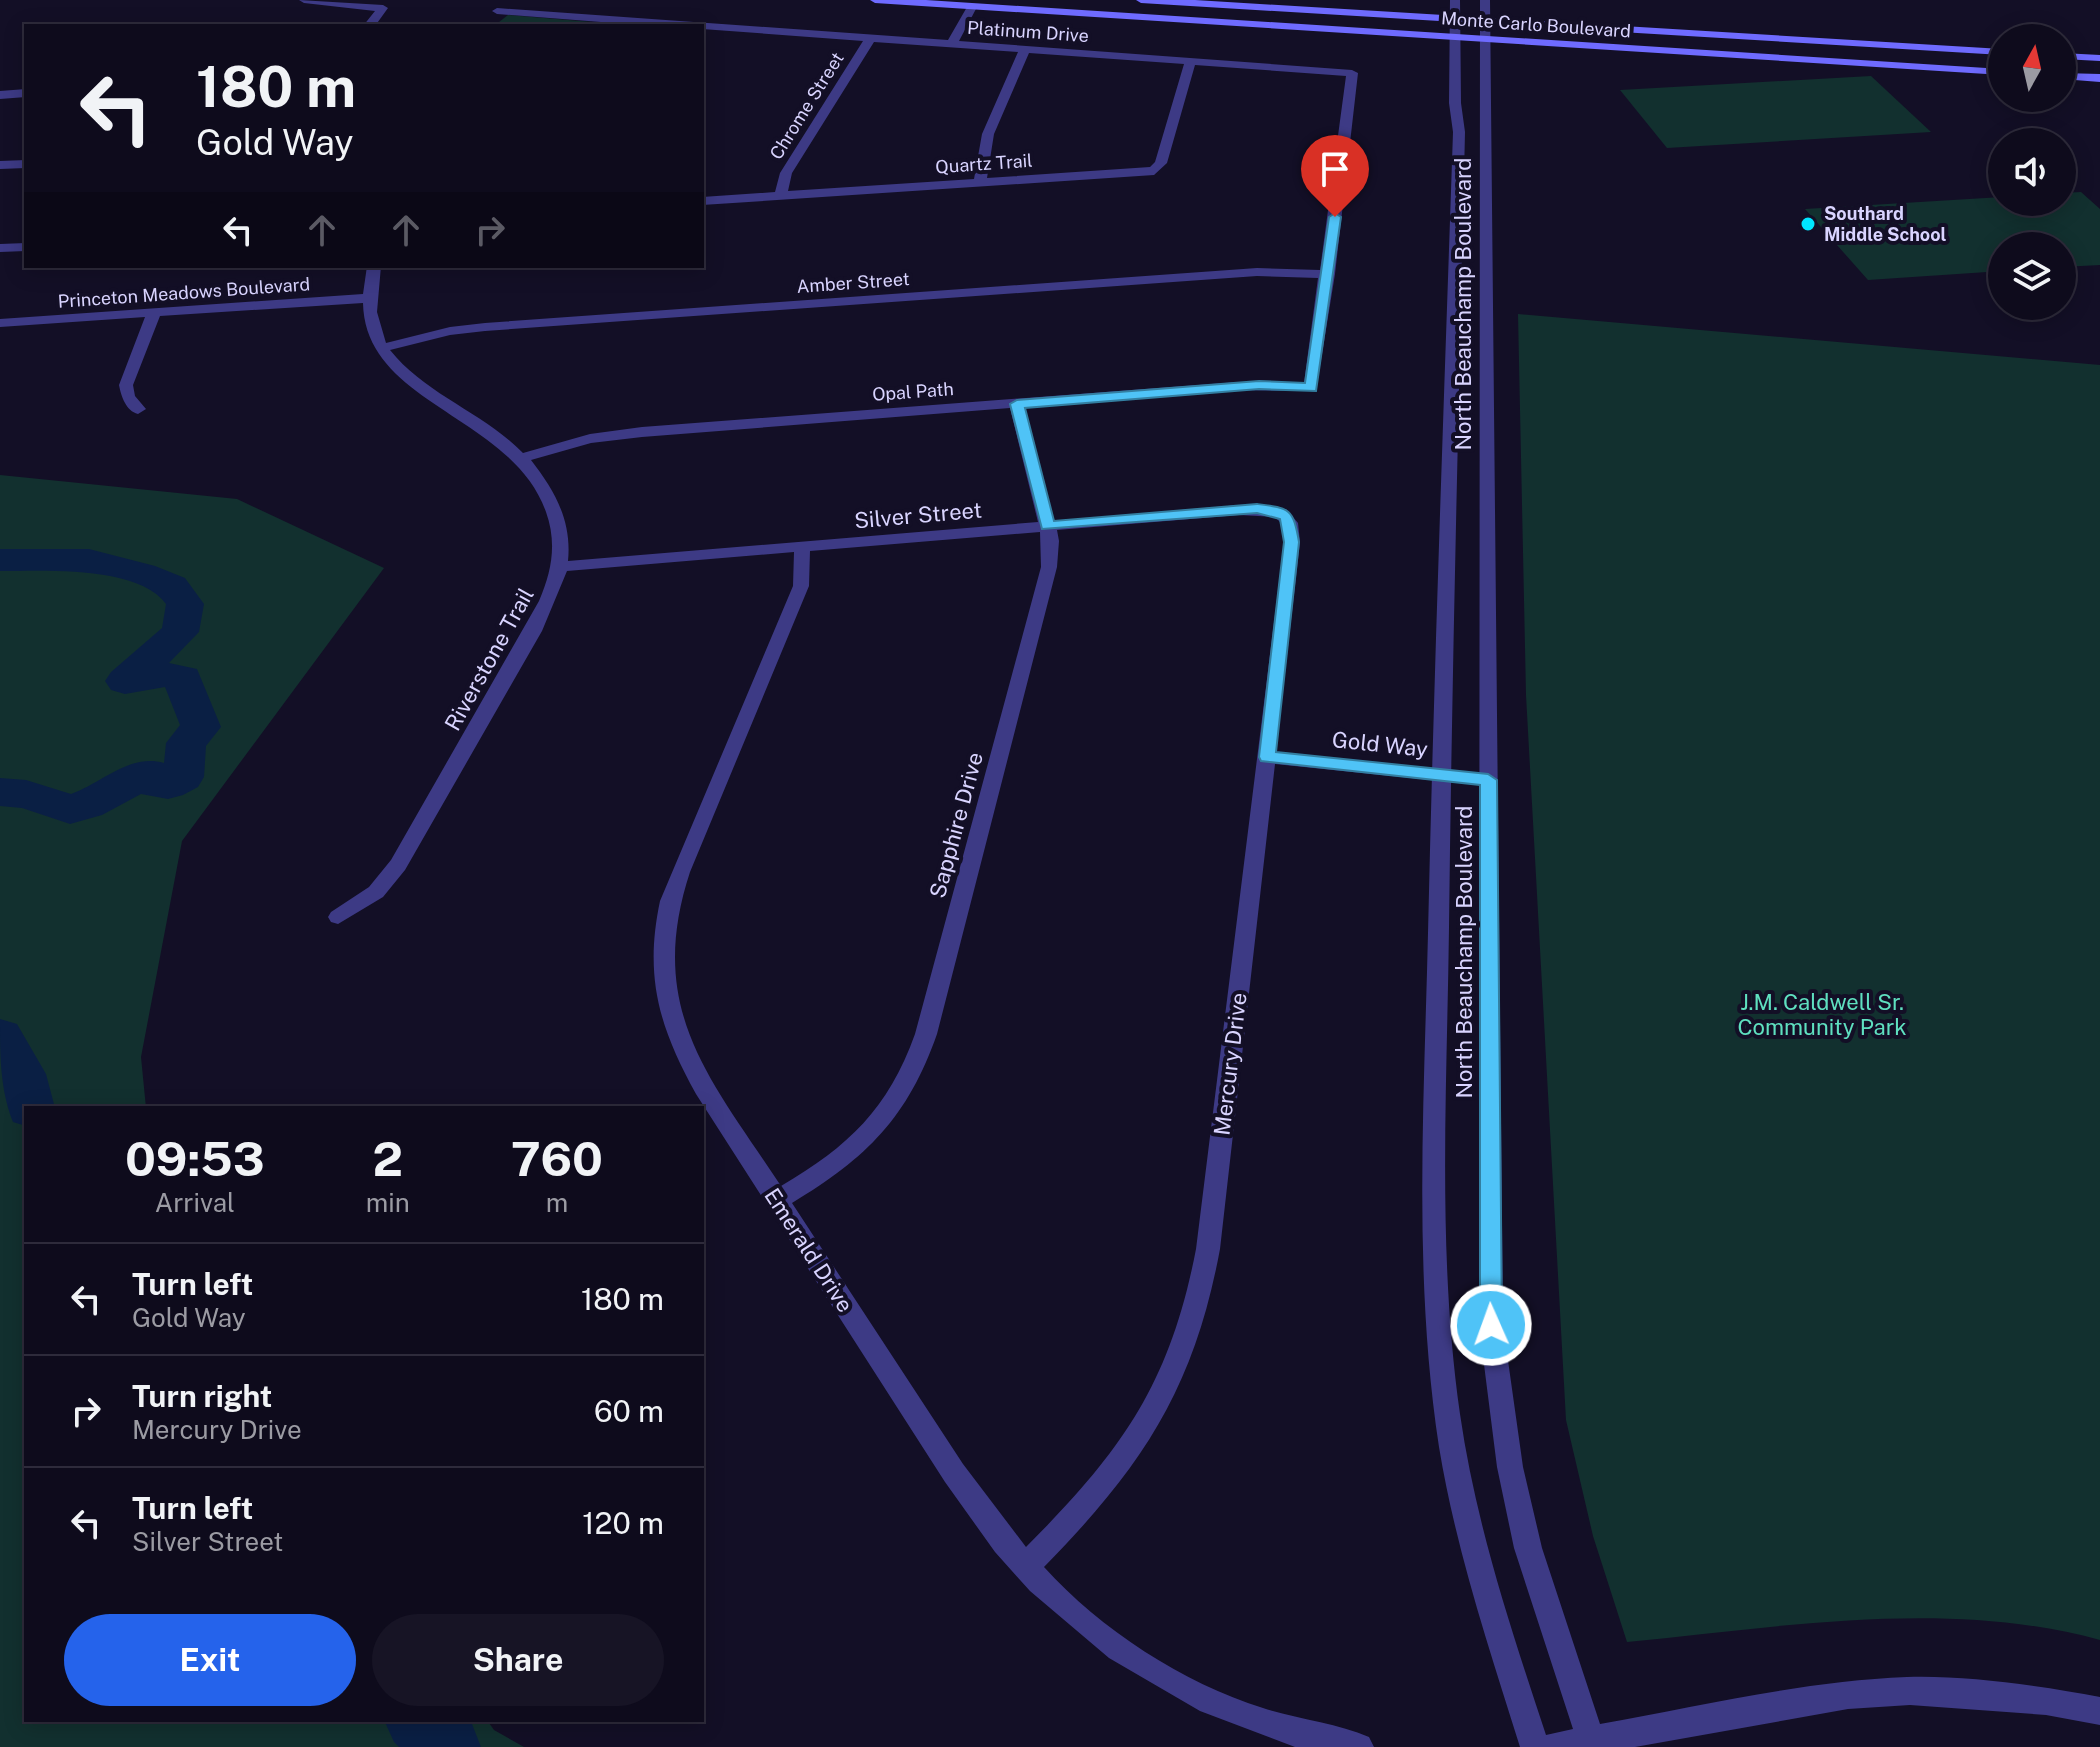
<!DOCTYPE html>
<html lang="en">
<head>
<meta charset="utf-8">
<style>
  :root { --surface:#0e0b1c; --page:#171425; --text:#f1f3f6; --muted:#9b9ba3; --line:#2e2b3b; --accent:#2563eb }
  body { margin:0; font-family:"Public Sans",sans-serif; background:var(--page); color:var(--text); height:100vh; display:flex; flex-direction:column; font-size:30px; white-space:nowrap }
  * { box-sizing:border-box; margin:0 }
  p { font-size:26px; color:var(--muted) }
  .icon { flex:none; width:44px; height:44px; fill:none; stroke:currentColor; stroke-width:2; stroke-linecap:round; stroke-linejoin:round }
  .map { position:relative; flex:1; overflow:hidden }
  .sheet { position:absolute; left:24px; top:1106px; width:680px; height:616px; display:flex; flex-direction:column; background:var(--surface); border-radius:0px; box-shadow:0 4px 20px #0003,0 0 0 2px var(--line) }
  .sheet>* { flex:none }
  .banner { position:absolute; left:24px; top:24px; width:680px; height:244px; border-radius:0px; box-shadow:0 4px 20px #0003,0 0 0 2px var(--line); background:#0e0b1c; color:var(--text); overflow:hidden }
  .needle { width:52px; rotate:8deg }
  .fabs { position:absolute; left:1988px; top:24px; display:grid; gap:16px }
  .fabs a { display:grid; place-items:center; width:88px; height:88px; border-radius:50%; background:var(--surface); box-shadow:0 4px 20px #0003,0 0 0 2px var(--line); font-size:40px }
  .pin { position:absolute; display:grid; place-items:center; width:68px; height:68px; color:#fff; margin:-82px -34px; border-radius:50% 50% 50% 0; rotate:-45deg; box-shadow:0 0 8px #0007 }
  .pin .icon { rotate:45deg }
  .me { position:absolute; width:88px; margin:-44px; rotate:358deg; stroke-linejoin:round; filter:drop-shadow(0 0 6px #0008) }
  .turn { display:flex; align-items:center; gap:28px; height:168px; padding:0 40px; font-size:36px }
  .turn .icon { width:104px; height:104px; stroke-width:2.5 }
  .turn b { display:block; font-size:56px; line-height:68px }
  .lanes { display:flex; align-items:center; height:76px; padding:0 40px; background:#0003; justify-content:center; gap:40px; direction:ltr }
  .lanes .off { opacity:.35 }
  .eta { display:flex; justify-content:space-evenly; align-items:center; height:136px; text-align:center }
  .eta b { font-size:48px; font-weight:700; line-height:56px }
  .button { display:flex; gap:16px; margin-top:auto; padding:16px 40px }
  .button a { flex:1; height:92px; border-radius:48px; background:var(--accent); color:#fff; font-size:32px; font-weight:700; line-height:92px; text-align:center }
  .button a+a { background:var(--page); color:var(--text) }
  ul { padding:0; list-style:none }
  li { display:flex; align-items:center; gap:24px; height:112px; padding:0 40px; border-top:2px solid var(--line) }
  li div { flex:1 }
  li b { display:block; font-size:30px }
  li em { font-style:normal }
  .map>svg:first-child { display:block }
  .green { fill:#12302f }
  .lines { fill:none; stroke-linecap:round; stroke-linejoin:round }
  .river { fill:#0a1f44; fill-rule:evenodd }
  .minor { fill:#3d3a85; fill-rule:evenodd }
  .tertiary { fill:#3d3a85; fill-rule:evenodd }
  .secondary { fill:#6f6bff; fill-rule:evenodd }
  .route { fill:#4fc3f7; stroke:#337fa1; stroke-width:2 }
  .poi-dot { fill:#00e5ff; stroke:#130f26; stroke-width:3 }
  .labels { text-anchor:middle; stroke-width:8; stroke-linejoin:round; paint-order:stroke }
  .far-street-label { font-size:18px; fill:#d9d4ff; stroke:#130f26 }
  .far-poi-label { font-size:18px; font-weight:bold; fill:#d9d4ff; stroke:#130f26; text-anchor:start }
  .street-label { font-size:22px; fill:#d9d4ff; stroke:#130f26 }
  .park-label { font-size:22px; fill:#5fe0c0; stroke:#130f26 }
</style>
</head>
<body>
<div class="map">
<svg width="2100" height="1747" viewBox="0 0 2100 1747">
  <rect width="100%" height="100%" fill="#130f26"/>
  <!-- green -->
  <g class="green">
    <polygon points="508,15 640,26 494,26"/>
    <polygon points="1871,76 1931,132 1667,148 1620,90"/>
    <polygon points="2081,192 2100,209 2100,265 2062,267 2062,246 2002,246 2002,271 1868,280 1805,209 2002,197 2002,202 2062,202 2062,193"/>
    <path d="M 1518,314 L 2100,365 L 2100,1640 C 1947,1598 1782,1627 1627,1642 L 1593,1536 L 1566,1420 L 1526,695 Z"/>
    <polygon points="0,475 237,499 384,568 182,841 141,1057 146,1108 26,1108 26,1720 487,1720 494,1730 524,1747 0,1747"/>
  </g>
  <g class="lines">
    <!-- river -->
    <g class="river">
      <path d="M 0,549 L 89,549 L 155,566 L 185,578 L 204,604 L 199,632 L 169,663 L 197,669 L 221,727 L 206,746 L 204,777 L 198,787 L 183,795 L 168,799 L 141,794 L 102,815 L 70,824 L 22,808 L 0,806 L 0,778 L 26,780 L 71,794 C 102,783 130,753 164,763 L 166,743 L 180,725 L 165,687 L 125,694 L 111,690 L 105,681 L 111,672 L 162,628 L 166,604 C 138,565 44,571 0,571 Z"/>
      <path d="M 0,1019 L 17,1024 L 46,1074 L 55,1108 L 26,1108 L 26,1126 L 13,1122 C 0,1090 0,1054 0,1019 Z"/>
      <polygon points="384,1720 466,1720 472,1724 481,1747 399,1747 394,1742"/>
    </g>
    <!-- minor -->
    <g class="minor">
      <polygon points="299,0 383,5 388,8 375,26 363,26 375,11 304,3"/>
      <path d="M 972,4 L 977,7 L 959,41 L 1352,70 L 1358,73 L 1335,274 L 1316,391 L 1238,390 L 1025,407 L 1054,521 L 1239,505 L 1286,509 L 1298,523 L 1300,542 L 1276,752 L 1488,774 L 1498,780 L 1488,786 L 1275,764 L 1220,1249 C 1194,1389 1143,1466 1044,1567 C 1100,1629 1183,1683 1263,1708 C 1297,1719 1337,1723 1369,1737 L 1374,1747 L 1295,1747 L 1200,1711 L 1109,1658 L 1030,1591 L 995,1552 L 945,1482 L 696,1094 C 659,1027 644,977 660,901 L 793,586 L 794,552 L 567,571 L 542,631 L 405,870 L 383,897 L 338,924 L 331,922 L 328,917 L 331,912 L 369,887 L 391,860 L 539,601 C 552,571 557,543 546,512 C 512,415 365,405 363,303 L 160,316 L 133,385 L 135,396 L 146,409 L 138,414 C 126,411 121,396 119,385 L 145,317 L 0,327 L 0,319 L 363,294 L 367,266 L 381,266 L 377,312 L 386,343 L 450,327 L 485,323 L 1257,268 L 1320,270 L 1346,76 L 1195,65 L 1167,163 L 1154,175 L 702,205 L 702,197 L 775,192 L 780,173 L 863,41 L 702,29 L 702,26 L 652,26 L 497,14 L 492,11 L 497,8 L 948,40 L 967,7 ZM 874,42 L 1018,52 L 982,134 L 974,179 L 788,191 L 792,173 ZM 1029,53 L 1184,64 L 1155,162 L 1150,167 L 987,178 L 994,134 ZM 1257,276 L 1318,278 L 1304,383 L 1238,382 L 642,427 L 590,434 L 523,453 C 483,412 426,395 390,350 L 450,335 L 485,331 ZM 1010,408 L 1038,522 L 568,561 C 572,521 555,491 531,460 L 591,443 L 642,437 ZM 1239,515 L 1275,517 L 1282,524 L 1284,542 L 1196,1249 C 1170,1384 1122,1451 1026,1547 L 963,1464 L 792,1203 C 867,1158 908,1117 937,1034 L 1057,567 L 1059,541 L 1057,530 ZM 1040,532 L 1041,567 L 915,1034 C 888,1109 849,1146 781,1186 C 709,1077 645,1009 690,872 L 809,586 L 810,551 Z"/>
      <polygon points="26,89 26,97 0,99 0,91"/>
      <polygon points="26,160 26,168 0,169 0,161"/>
      <polygon points="26,243 26,251 0,252 0,244"/>
    </g>
    <!-- tertiary -->
    <path class="tertiary" d="M 1450,0 L 1460,0 L 1461,103 L 1465,132 C 1459,397 1452,662 1449,928 C 1447,1090 1437,1253 1460,1414 C 1476,1525 1511,1629 1546,1735 L 1573,1729 L 1514,1548 L 1497,1467 L 1479,1325 L 1480,0 L 1490,0 L 1503,1325 L 1523,1467 L 1542,1548 L 1600,1724 C 1701,1706 1804,1681 1907,1677 C 1965,1675 2042,1686 2100,1697 L 2100,1725 L 2046,1715 L 1910,1705 L 1848,1709 L 1635,1747 L 1520,1747 C 1489,1648 1456,1550 1439,1447 C 1413,1277 1424,1105 1428,933 C 1434,666 1444,399 1453,132 L 1449,103 Z"/>
    <!-- secondary -->
    <g class="secondary">
      <polygon points="870,0 926,0 2002,69 2002,75 875,3"/>
      <polygon points="1136,0 1195,0 2002,49 2002,55 1141,3"/>
      <polygon points="2062,53 2100,55 2100,61 2062,59"/>
      <polygon points="2062,73 2100,74 2100,82 2062,79"/>
    </g>
  </g>
  <!-- route -->
  <path class="route" d="M 1335,213 L 1341,217 L 1316,391 L 1259,389 L 1025,408 L 1054,521 L 1257,504 C 1290,508 1293,508 1299,542 L 1276,752 L 1488,774 L 1497,780 L 1502,1325 L 1499,1332 L 1491,1335 L 1483,1332 L 1480,1325 L 1480,785 L 1261,761 L 1259,757 L 1284,542 L 1280,519 L 1257,513 L 1042,529 L 1010,404 L 1017,400 L 1259,381 L 1305,383 L 1329,217 Z"/>
  <!-- markers -->
  <circle class="poi-dot" cx="1808" cy="224" r="8"/>
  <g class="labels">
    <!-- far-street labels -->
    <g class="far-street-label">
      <text transform="translate(1536 25) rotate(4)" y="6">Monte Carlo Boulevard</text>
      <text transform="translate(1028 32) rotate(4)" y="6">Platinum Drive</text>
      <text transform="translate(807 106) rotate(-58)" y="6">Chrome Street</text>
      <text transform="translate(984 164) rotate(-4)" y="6">Quartz Trail</text>
      <text transform="translate(853 283) rotate(-4)" y="6">Amber Street</text>
      <text transform="translate(184 293) rotate(-4)" y="6">Princeton Meadows Boulevard</text>
      <text transform="translate(913 392) rotate(-4)" y="6">Opal Path</text>
    </g>
    <!-- far-poi labels -->
    <g class="far-poi-label">
      <text x="1824" y="220">Southard<tspan x="1824" dy="21">Middle School</tspan></text>
    </g>
    <!-- street labels -->
    <g class="street-label">
      <text transform="translate(1463 304) rotate(-90)" y="8">North Beauchamp Boulevard</text>
      <text transform="translate(918 515) rotate(-5)" y="8">Silver Street</text>
      <text transform="translate(489 659) rotate(-61)" y="8">Riverstone Trail</text>
      <text transform="translate(1380 744) rotate(6)" y="8">Gold Way</text>
      <text transform="translate(956 825) rotate(-75)" y="8">Sapphire Drive</text>
      <text transform="translate(1464 952) rotate(-90)" y="8">North Beauchamp Boulevard</text>
      <text transform="translate(1230 1064) rotate(-83)" y="8">Mercury Drive</text>
      <text transform="translate(809 1250) rotate(57)" y="8">Emerald Drive</text>
    </g>
    <!-- park labels -->
    <g class="park-label">
      <text x="1822" y="1010">J.M. Caldwell Sr.<tspan x="1822" dy="25">Community Park</tspan></text>
    </g>
  </g>
</svg>
<div class="fabs">
<a><svg class="needle" viewBox="-14 -14 28 28"><path d="M0-13l5 13h-10z" fill="#e53935"/><path d="M0 13l5-13h-10z" fill="#9b9ba3"/></svg></a>
<a><svg class="icon" aria-label="sound" viewBox="0 0 24 24"><path d="M4 9h4l5-4v14l-5-4H4zM17 9q2 3 0 6"/></svg></a>
<a><svg class="icon" aria-label="layers" viewBox="0 0 24 24"><path d="M12 4l9 5-9 5-9-5zM3 14l9 5 9-5"/></svg></a>
</div>
<div class="pin" style="left:1335px;top:217px;background:#d93025"><svg class="icon" aria-label="arrive" viewBox="0 0 24 24"><path d="M6 21V4h12l-3 4 3 4H6"/></svg></div>
<svg class="me" style="left:1491px;top:1325px" viewBox="-20 -20 40 40"><circle r="17" fill="#4fc3f7" stroke="#fff" stroke-width="3"/><path d="M0-11L8 9 0 5-8 9z" fill="#fff"/></svg>
<div class="banner">
<div class="turn"><svg class="icon" aria-label="left" viewBox="0 0 24 24"><path d="M17 20v-9H6M10 6l-5 5 5 5"/></svg><div><b>180 m</b>Gold Way</div></div>
<div class="lanes"><svg class="icon" aria-label="left" viewBox="0 0 24 24"><path d="M17 20v-9H6M10 6l-5 5 5 5"/></svg><svg class="icon off" aria-label="ahead" viewBox="0 0 24 24"><path d="M12 20V5M6 11l6-6 6 6"/></svg><svg class="icon off" aria-label="ahead" viewBox="0 0 24 24"><path d="M12 20V5M6 11l6-6 6 6"/></svg><svg class="icon off" aria-label="right" viewBox="0 0 24 24"><path d="M7 20v-9h11M14 6l5 5-5 5"/></svg></div>
</div>
<section class="sheet">
<div class="eta">
<div><b>09:53</b><p>Arrival</p></div>
<div><b>2</b><p>min</p></div>
<div><b>760</b><p>m</p></div>
</div>
<ul>
<li><svg class="icon" aria-label="left" viewBox="0 0 24 24"><path d="M17 20v-9H6M10 6l-5 5 5 5"/></svg><div><b>Turn left</b><p>Gold Way</p></div><em>180 m</em></li>
<li><svg class="icon" aria-label="right" viewBox="0 0 24 24"><path d="M7 20v-9h11M14 6l5 5-5 5"/></svg><div><b>Turn right</b><p>Mercury Drive</p></div><em>60 m</em></li>
<li><svg class="icon" aria-label="left" viewBox="0 0 24 24"><path d="M17 20v-9H6M10 6l-5 5 5 5"/></svg><div><b>Turn left</b><p>Silver Street</p></div><em>120 m</em></li>
</ul>
<div class="button"><a>Exit</a><a>Share</a></div>
</section>
</div>
</body>
</html>
